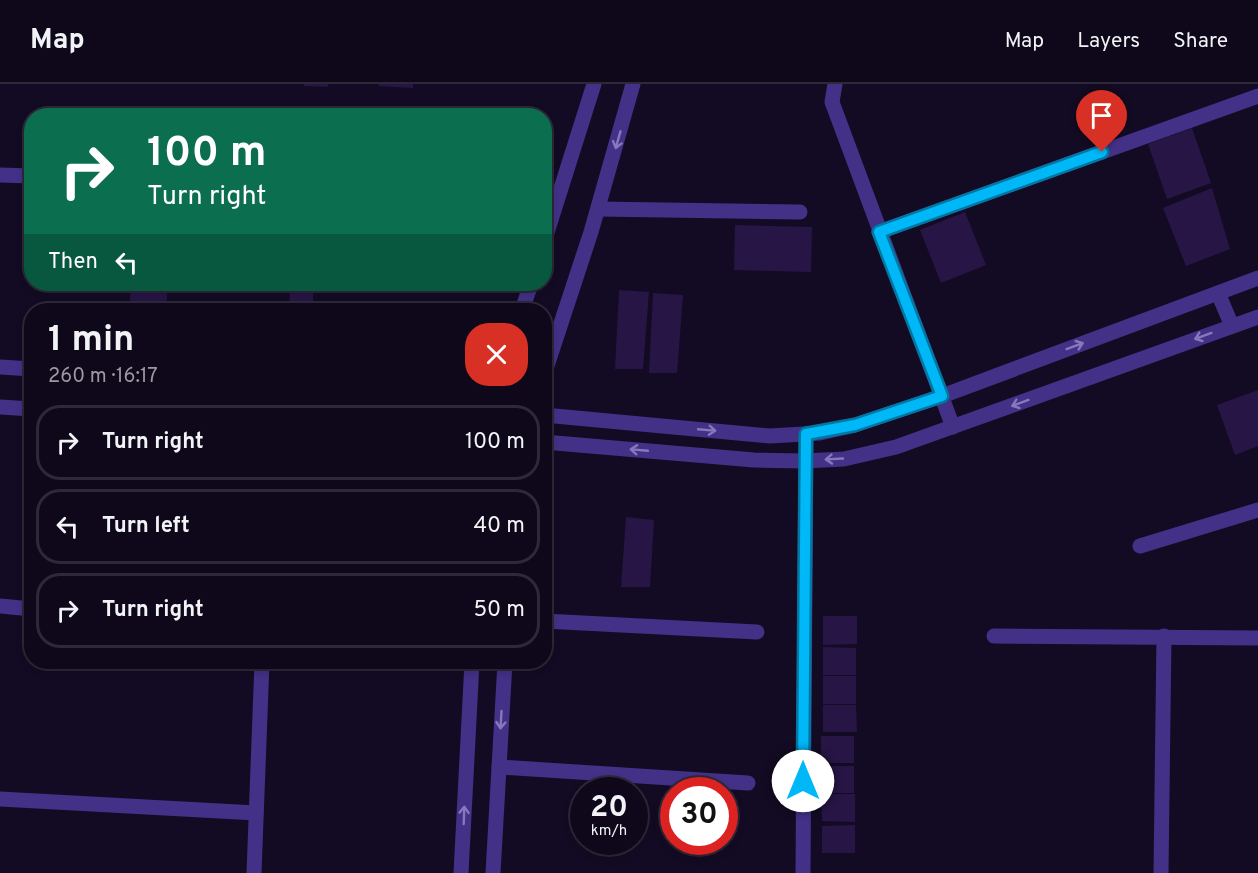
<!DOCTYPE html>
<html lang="en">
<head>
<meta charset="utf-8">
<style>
  :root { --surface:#0e081a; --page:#171123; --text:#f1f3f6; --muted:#9b9aa2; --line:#2e2939 }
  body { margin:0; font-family:Overpass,sans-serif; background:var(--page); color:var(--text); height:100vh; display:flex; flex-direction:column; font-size:22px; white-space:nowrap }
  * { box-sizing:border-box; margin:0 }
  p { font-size:20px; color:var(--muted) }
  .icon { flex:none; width:33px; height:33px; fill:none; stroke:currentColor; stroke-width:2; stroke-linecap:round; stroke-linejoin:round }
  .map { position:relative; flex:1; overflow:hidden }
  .side { position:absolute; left:24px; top:219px; width:528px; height:366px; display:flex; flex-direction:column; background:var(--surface); border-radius:24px; box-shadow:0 3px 9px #0003,0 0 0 2px var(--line) }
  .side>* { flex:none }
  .hud { position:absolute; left:24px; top:24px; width:528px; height:183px; border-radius:24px; box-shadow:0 3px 9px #0003,0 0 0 2px var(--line); background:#0b6e4f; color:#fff; overflow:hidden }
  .speed { position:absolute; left:570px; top:693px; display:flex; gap:12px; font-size:30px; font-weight:700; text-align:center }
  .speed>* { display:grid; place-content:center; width:78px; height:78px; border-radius:50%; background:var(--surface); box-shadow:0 3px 9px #0003,0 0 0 2px var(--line); line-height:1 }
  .speed small { font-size:15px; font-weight:400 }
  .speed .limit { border:9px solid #d22; background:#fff; color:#111 }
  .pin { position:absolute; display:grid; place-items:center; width:51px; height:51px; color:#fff; margin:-62px -26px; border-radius:50% 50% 50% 0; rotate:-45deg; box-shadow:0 0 6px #0007 }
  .pin .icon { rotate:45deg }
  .me { position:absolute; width:66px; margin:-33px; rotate:0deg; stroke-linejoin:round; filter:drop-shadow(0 0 4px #0008) }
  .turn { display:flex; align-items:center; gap:21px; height:126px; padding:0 24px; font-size:27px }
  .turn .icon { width:78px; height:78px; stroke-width:2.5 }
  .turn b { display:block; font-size:42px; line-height:51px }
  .then { display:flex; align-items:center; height:57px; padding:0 24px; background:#0003; gap:12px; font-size:22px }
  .round { display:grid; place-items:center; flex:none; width:63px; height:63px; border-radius:24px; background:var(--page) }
  .overview { display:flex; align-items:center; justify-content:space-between; height:102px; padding:0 24px }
  h1 { font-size:36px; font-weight:700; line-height:45px }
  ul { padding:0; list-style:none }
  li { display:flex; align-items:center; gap:18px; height:75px; margin:0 12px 9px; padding:0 12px; border:3px solid var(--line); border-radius:24px }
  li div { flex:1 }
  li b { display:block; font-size:22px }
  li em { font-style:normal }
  header { display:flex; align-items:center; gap:36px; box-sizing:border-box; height:84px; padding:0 30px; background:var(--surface); border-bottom:2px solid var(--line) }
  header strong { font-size:28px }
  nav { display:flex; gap:33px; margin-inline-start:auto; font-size:21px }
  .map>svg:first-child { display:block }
  .building { fill:#271546 }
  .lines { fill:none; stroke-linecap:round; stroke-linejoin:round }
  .minor { stroke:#423187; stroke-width:15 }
  .oneway { stroke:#8777bd }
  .route-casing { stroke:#0078a1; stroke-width:15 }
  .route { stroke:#00b8f8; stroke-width:10 }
</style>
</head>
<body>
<header>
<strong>Map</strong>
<nav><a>Map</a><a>Layers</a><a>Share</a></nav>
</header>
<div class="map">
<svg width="1258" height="789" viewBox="0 0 1258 789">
  <rect width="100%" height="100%" fill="#130b23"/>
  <!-- building -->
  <g class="building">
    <polygon points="304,0 328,0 328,3 304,2"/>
    <polygon points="379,0 413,0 413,4 378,2"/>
    <polygon points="1192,44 1211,99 1167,115 1148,60"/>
    <polygon points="1212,104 1230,165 1186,182 1163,124"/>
    <polygon points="965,128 986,181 941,199 920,146"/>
    <polygon points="735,141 812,143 811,188 734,186"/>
    <polygon points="131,200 168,200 166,226 129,226"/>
    <polygon points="290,200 313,200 313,226 289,226"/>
    <polygon points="619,206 649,208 643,285 615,285"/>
    <polygon points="653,209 683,211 677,289 649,289"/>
    <polygon points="1258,306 1258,362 1235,371 1217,321"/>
    <polygon points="626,433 654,436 650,503 621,503"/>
    <polygon points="823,532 857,532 857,560 823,561"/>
    <polygon points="823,563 856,564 856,591 823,591"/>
    <rect x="823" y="592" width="33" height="28"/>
    <polygon points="823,621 856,621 857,648 823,648"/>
    <rect x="821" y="652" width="33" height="27"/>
    <rect x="821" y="682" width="33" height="27"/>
    <polygon points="821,710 855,710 855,738 822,737"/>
    <polygon points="855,741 855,769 822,769 822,742"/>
  </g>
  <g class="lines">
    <!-- minor -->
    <g class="minor">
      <polyline points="835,0 832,18 953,343"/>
      <polyline points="0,91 32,92"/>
      <polyline points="598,125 800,128"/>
      <polyline points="879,148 1258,12"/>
      <polyline points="544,158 594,0"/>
      <polyline points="1218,209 1232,242"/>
      <polyline points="522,226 531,200"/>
      <polyline points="0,283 32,285"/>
      <polyline points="544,291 591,148 633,0"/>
      <polyline points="0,323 32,325"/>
      <polyline points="544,331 770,352 820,349 855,341 942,312 1258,194"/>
      <polyline points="544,358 754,376 804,377 844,375 896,363 1258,233"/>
      <polyline points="1140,462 1258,426"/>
      <polyline points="0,522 32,525"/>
      <polyline points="544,537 757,548"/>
      <polyline points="994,552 1258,554"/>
      <polyline points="499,683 748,699"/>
      <polyline points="0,715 256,729"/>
      <polyline points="254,789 262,578"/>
      <polyline points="461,789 472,578"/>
      <polyline points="493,789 505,578"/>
      <polyline points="803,789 806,350"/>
      <polyline points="1161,789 1164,552"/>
    </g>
  </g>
  <!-- one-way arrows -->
  <defs><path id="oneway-shaft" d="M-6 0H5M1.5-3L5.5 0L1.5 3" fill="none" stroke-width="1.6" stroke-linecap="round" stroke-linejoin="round" transform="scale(1.5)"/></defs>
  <g class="oneway">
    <use href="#oneway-shaft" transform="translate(618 56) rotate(106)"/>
    <use href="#oneway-shaft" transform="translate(1203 252) rotate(160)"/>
    <use href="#oneway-shaft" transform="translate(1075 262) rotate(-20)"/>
    <use href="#oneway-shaft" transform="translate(1020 319) rotate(160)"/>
    <use href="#oneway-shaft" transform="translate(707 346) rotate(5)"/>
    <use href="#oneway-shaft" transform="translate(639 366) rotate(-175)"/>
    <use href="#oneway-shaft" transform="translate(834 375) rotate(177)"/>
    <use href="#oneway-shaft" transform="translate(501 636) rotate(93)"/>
    <use href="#oneway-shaft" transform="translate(464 731) rotate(-88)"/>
  </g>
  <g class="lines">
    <defs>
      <polyline id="route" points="803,697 806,350 855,341 942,312 879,148 1102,68"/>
    </defs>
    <!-- route casing -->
    <use href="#route" class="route-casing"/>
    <!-- route -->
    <use href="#route" class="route"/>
  </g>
</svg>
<div class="speed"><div>20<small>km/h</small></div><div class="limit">30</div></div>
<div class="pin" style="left:1102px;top:68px;background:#d93025"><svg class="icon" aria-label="arrive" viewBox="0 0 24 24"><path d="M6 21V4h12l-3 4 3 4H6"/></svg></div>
<svg class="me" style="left:803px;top:697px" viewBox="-20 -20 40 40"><circle r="19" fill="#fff"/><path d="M0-13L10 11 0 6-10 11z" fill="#00b8f8"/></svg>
<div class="hud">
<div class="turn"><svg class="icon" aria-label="right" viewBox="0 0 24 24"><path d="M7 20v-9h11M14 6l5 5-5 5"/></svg><div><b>100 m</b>Turn right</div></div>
<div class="then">Then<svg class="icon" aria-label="left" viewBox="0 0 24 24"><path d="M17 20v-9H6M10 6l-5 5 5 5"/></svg></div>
</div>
<section class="side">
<div class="overview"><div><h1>1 min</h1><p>260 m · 16:17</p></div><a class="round" style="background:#d93025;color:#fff"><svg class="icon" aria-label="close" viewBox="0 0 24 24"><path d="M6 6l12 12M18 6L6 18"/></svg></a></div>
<ul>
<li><svg class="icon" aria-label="right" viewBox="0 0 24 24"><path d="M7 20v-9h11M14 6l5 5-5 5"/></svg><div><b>Turn right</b></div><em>100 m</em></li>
<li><svg class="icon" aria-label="left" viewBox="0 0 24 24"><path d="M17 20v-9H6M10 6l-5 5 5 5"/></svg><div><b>Turn left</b></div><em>40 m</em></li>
<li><svg class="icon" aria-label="right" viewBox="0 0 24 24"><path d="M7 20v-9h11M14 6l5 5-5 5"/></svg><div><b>Turn right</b></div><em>50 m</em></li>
</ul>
</section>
</div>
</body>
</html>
